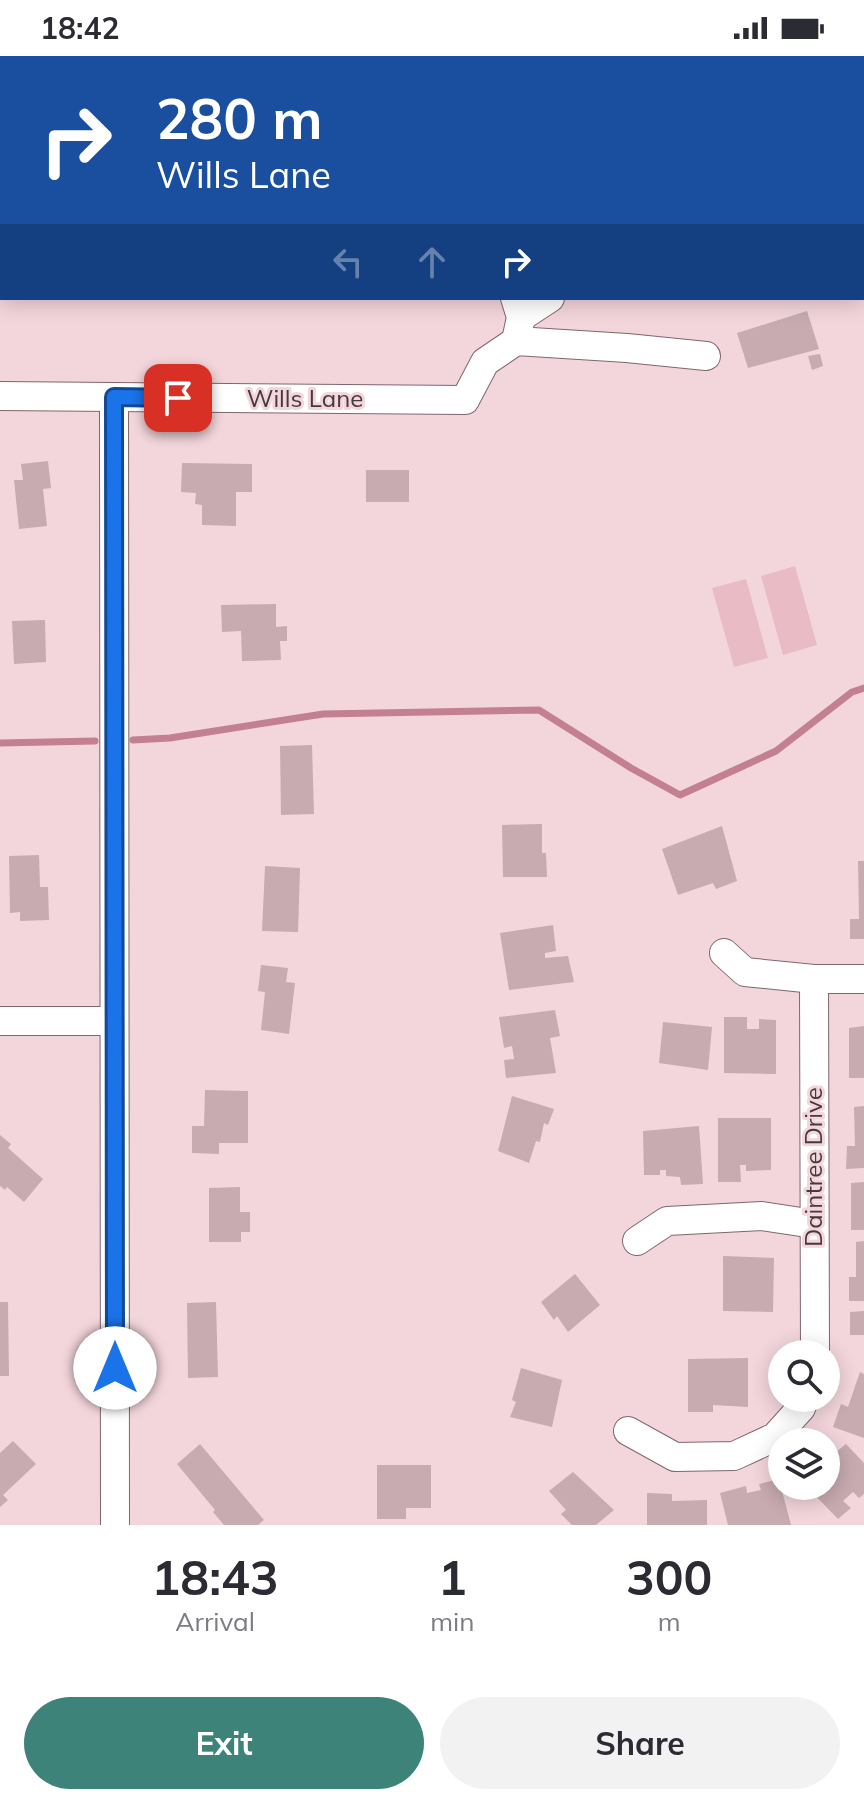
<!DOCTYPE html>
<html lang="en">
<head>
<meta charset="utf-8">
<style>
  :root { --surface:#fff; --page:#f2f2f3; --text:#2b2b33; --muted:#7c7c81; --accent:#3e837a }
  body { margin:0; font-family:Mulish,sans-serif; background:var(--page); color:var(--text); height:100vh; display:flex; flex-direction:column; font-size:30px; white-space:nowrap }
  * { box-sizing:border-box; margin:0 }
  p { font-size:26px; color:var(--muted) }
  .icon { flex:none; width:44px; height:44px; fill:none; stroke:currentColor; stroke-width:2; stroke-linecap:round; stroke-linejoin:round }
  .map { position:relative; height:1469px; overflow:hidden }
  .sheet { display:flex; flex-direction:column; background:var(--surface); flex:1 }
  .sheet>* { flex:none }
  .top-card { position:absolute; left:0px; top:0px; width:864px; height:244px; box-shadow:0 4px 20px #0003; background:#1a4fa0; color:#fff; overflow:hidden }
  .fabs { position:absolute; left:768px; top:1284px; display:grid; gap:16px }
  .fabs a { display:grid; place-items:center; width:72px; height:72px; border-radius:50%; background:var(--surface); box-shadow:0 4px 20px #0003; font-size:40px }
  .pin { position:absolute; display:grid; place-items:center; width:68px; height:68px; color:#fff; margin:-34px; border-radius:16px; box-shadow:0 4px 12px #0006 }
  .me { position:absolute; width:88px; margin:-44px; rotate:0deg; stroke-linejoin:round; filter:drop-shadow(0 0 6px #0008) }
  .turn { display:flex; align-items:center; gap:28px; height:168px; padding:0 24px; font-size:36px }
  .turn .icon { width:104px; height:104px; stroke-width:2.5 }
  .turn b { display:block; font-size:56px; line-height:68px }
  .lanes { display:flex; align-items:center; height:76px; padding:0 24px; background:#0003; justify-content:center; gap:40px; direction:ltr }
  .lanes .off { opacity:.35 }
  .eta { display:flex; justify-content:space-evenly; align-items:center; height:136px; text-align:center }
  .eta b { font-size:48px; font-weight:700; line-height:56px }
  .button { display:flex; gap:16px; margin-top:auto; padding:16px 24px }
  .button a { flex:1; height:92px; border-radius:48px; background:var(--accent); color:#fff; font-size:32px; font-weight:700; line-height:92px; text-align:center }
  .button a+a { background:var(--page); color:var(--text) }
  .status { display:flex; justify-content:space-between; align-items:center; height:56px; padding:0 40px; background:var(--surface); direction:ltr }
  .status svg { height:22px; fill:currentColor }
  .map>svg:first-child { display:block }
  .green { fill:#e8bbc5 }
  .forest { fill:#d08b9c }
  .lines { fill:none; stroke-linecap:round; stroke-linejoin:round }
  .stream { stroke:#c38090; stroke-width:7 }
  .building { fill:#c7abb1 }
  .minor-casing { stroke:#80666c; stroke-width:30 }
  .minor { stroke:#fff; stroke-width:28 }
  .route-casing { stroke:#114b97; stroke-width:20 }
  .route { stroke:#1a73e8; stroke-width:14 }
  .labels { text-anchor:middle; stroke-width:6; stroke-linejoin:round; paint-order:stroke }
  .street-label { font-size:24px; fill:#45393c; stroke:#f3d6dc }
</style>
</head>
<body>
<div class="status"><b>18:42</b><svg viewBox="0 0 49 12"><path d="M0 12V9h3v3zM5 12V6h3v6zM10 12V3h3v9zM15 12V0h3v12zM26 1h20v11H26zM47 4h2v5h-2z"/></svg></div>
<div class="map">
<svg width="864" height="1469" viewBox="0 0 864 1469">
  <rect width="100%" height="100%" fill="#f3d6dc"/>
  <!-- green -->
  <g class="green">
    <polygon points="795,510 817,589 783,599 761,520"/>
    <polygon points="746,523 768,602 734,611 712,532"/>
  </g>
  <!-- forest -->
  <polygon class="forest" points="408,0 864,0 864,156 862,157 862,2 408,2"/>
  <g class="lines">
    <!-- stream -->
    <g class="stream">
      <polyline points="133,684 170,682 323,658 539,654 631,712 680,739 776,695 852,636 864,632"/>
      <polyline points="0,687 95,685"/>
    </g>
  </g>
  <!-- building -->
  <g class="building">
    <polygon points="807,255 819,293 748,312 737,277"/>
    <polygon points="820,298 823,310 812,314 808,300"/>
    <polygon points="48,405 51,432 43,433 47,470 19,473 14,424 23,424 21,408"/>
    <polygon points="182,407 252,408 252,436 236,436 236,470 202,469 202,449 195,448 196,437 181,436"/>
    <rect x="366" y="414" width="43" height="32"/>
    <polygon points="276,548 276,571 287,570 287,585 280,585 281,604 242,605 241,575 222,576 221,549"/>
    <polygon points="45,564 46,606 14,608 12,565"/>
    <polygon points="312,689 314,758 281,759 280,690"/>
    <polygon points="542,768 542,797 546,797 547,821 503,821 502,769"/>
    <polygon points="722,770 737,825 716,833 713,827 678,839 662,793"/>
    <polygon points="39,799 40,831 48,831 49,864 20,865 20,856 10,857 9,800"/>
    <polygon points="858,805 864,805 864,883 850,883 850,863 859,863"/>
    <polygon points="265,810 300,812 298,876 262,875"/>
    <polygon points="553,869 556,895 545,897 545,902 568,900 574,926 509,934 500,877"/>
    <polygon points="261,909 288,912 286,926 295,927 289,978 261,974 265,936 258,935"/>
    <polygon points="555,954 560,980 550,982 556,1017 506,1022 504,1004 514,1003 512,990 504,992 499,961"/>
    <polygon points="724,961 747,961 747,973 759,973 759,963 776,964 776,1018 724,1017"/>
    <polygon points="663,966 712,971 708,1014 659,1007"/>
    <polygon points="864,970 864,1022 849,1022 849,972"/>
    <polygon points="205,1034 248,1035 248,1087 219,1087 219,1098 192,1097 192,1070 204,1070"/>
    <polygon points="512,1040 554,1053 548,1069 544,1067 540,1086 536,1085 529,1107 498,1095"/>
    <polygon points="864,1050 864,1112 846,1113 847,1090 855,1090 854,1051"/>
    <polygon points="718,1062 771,1062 771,1114 746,1115 746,1109 740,1109 741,1126 718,1126"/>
    <polygon points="699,1070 703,1128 681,1129 680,1121 666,1120 666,1114 660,1114 660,1119 644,1119 643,1075"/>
    <polygon points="0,1079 11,1088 8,1092 43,1123 24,1146 7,1131 5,1134 0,1130"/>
    <polygon points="864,1126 864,1174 851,1174 851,1127"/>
    <polygon points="240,1131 240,1156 250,1156 250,1176 241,1176 241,1186 209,1186 209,1132"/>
    <polygon points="864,1185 864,1245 849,1245 849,1221 856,1221 856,1186"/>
    <polygon points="723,1200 774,1202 773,1256 723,1255"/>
    <polygon points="575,1218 600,1249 568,1276 557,1260 554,1264 541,1246"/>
    <polygon points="0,1246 8,1246 9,1320 0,1320"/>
    <polygon points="216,1246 218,1321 188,1322 187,1247"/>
    <polygon points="864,1255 864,1279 850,1279 850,1256"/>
    <polygon points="748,1302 748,1351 713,1349 713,1356 688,1356 688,1303"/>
    <polygon points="521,1312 562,1324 552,1371 510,1361 516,1346 512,1344"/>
    <polygon points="860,1316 864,1318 864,1382 833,1371 841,1348 848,1351"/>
    <polygon points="13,1385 36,1408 3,1439 8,1444 0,1451 0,1397"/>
    <polygon points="200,1388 264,1464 258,1469 224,1469 213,1456 215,1454 177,1408"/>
    <polygon points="846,1388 864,1407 864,1438 859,1442 853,1436 843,1445 851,1452 838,1463 806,1430 826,1430 826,1404"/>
    <polygon points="377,1409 431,1409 431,1452 406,1452 406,1463 377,1463"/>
    <polygon points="573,1416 614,1454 596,1469 572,1469 561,1458 566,1454 549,1435"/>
    <polygon points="779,1423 791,1469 728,1469 720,1437 746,1430 747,1437 761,1434 759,1428"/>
    <polygon points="647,1437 672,1438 672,1445 707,1444 707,1469 647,1469"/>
  </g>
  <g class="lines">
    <defs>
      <g id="minor">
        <polyline points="515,242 521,261 516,285"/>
        <polyline points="521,261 550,242"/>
        <polyline points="0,340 465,344 485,306 516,285 627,292 706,300"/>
        <polyline points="114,341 115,1469"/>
        <polyline points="724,897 745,916 814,923 864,923"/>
        <polyline points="814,923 815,1298"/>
        <polyline points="0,965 114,965"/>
        <polyline points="637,1185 667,1165 762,1160 814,1168"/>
        <polyline points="628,1375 675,1401 734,1400 775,1381 801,1352 805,1342"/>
      </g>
    </defs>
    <!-- minor casing -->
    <use href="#minor" class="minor-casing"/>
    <!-- minor -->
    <use href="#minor" class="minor"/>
  </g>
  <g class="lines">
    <defs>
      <polyline id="route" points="115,1312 114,341 178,342"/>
    </defs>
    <!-- route casing -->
    <use href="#route" class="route-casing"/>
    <!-- route -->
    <use href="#route" class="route"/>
  </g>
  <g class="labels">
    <!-- street labels -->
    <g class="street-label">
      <text x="305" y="351">Wills Lane</text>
      <text transform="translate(814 1111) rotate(-90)" y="8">Daintree Drive</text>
    </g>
  </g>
</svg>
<div class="fabs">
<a><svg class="icon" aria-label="search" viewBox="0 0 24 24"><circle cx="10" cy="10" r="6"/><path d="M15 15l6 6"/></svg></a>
<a><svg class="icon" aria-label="layers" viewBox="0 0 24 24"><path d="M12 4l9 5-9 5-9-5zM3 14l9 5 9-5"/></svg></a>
</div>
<div class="pin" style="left:178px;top:342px;background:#d93025"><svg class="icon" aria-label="arrive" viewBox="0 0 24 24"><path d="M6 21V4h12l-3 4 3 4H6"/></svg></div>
<svg class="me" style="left:115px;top:1312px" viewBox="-20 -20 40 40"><circle r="19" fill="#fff"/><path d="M0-13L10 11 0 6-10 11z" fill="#1a73e8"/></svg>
<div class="top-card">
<div class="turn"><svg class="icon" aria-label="right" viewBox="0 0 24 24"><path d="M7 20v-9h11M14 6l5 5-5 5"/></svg><div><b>280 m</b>Wills Lane</div></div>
<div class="lanes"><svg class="icon off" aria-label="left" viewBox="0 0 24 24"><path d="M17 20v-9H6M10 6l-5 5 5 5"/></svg><svg class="icon off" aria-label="ahead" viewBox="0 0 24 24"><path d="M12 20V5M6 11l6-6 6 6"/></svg><svg class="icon" aria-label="right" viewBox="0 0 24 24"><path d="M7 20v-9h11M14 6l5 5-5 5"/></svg></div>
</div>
</div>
<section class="sheet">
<div class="eta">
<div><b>18:43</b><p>Arrival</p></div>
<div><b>1</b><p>min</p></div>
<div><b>300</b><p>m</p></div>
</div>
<div class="button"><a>Exit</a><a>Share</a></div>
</section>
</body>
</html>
